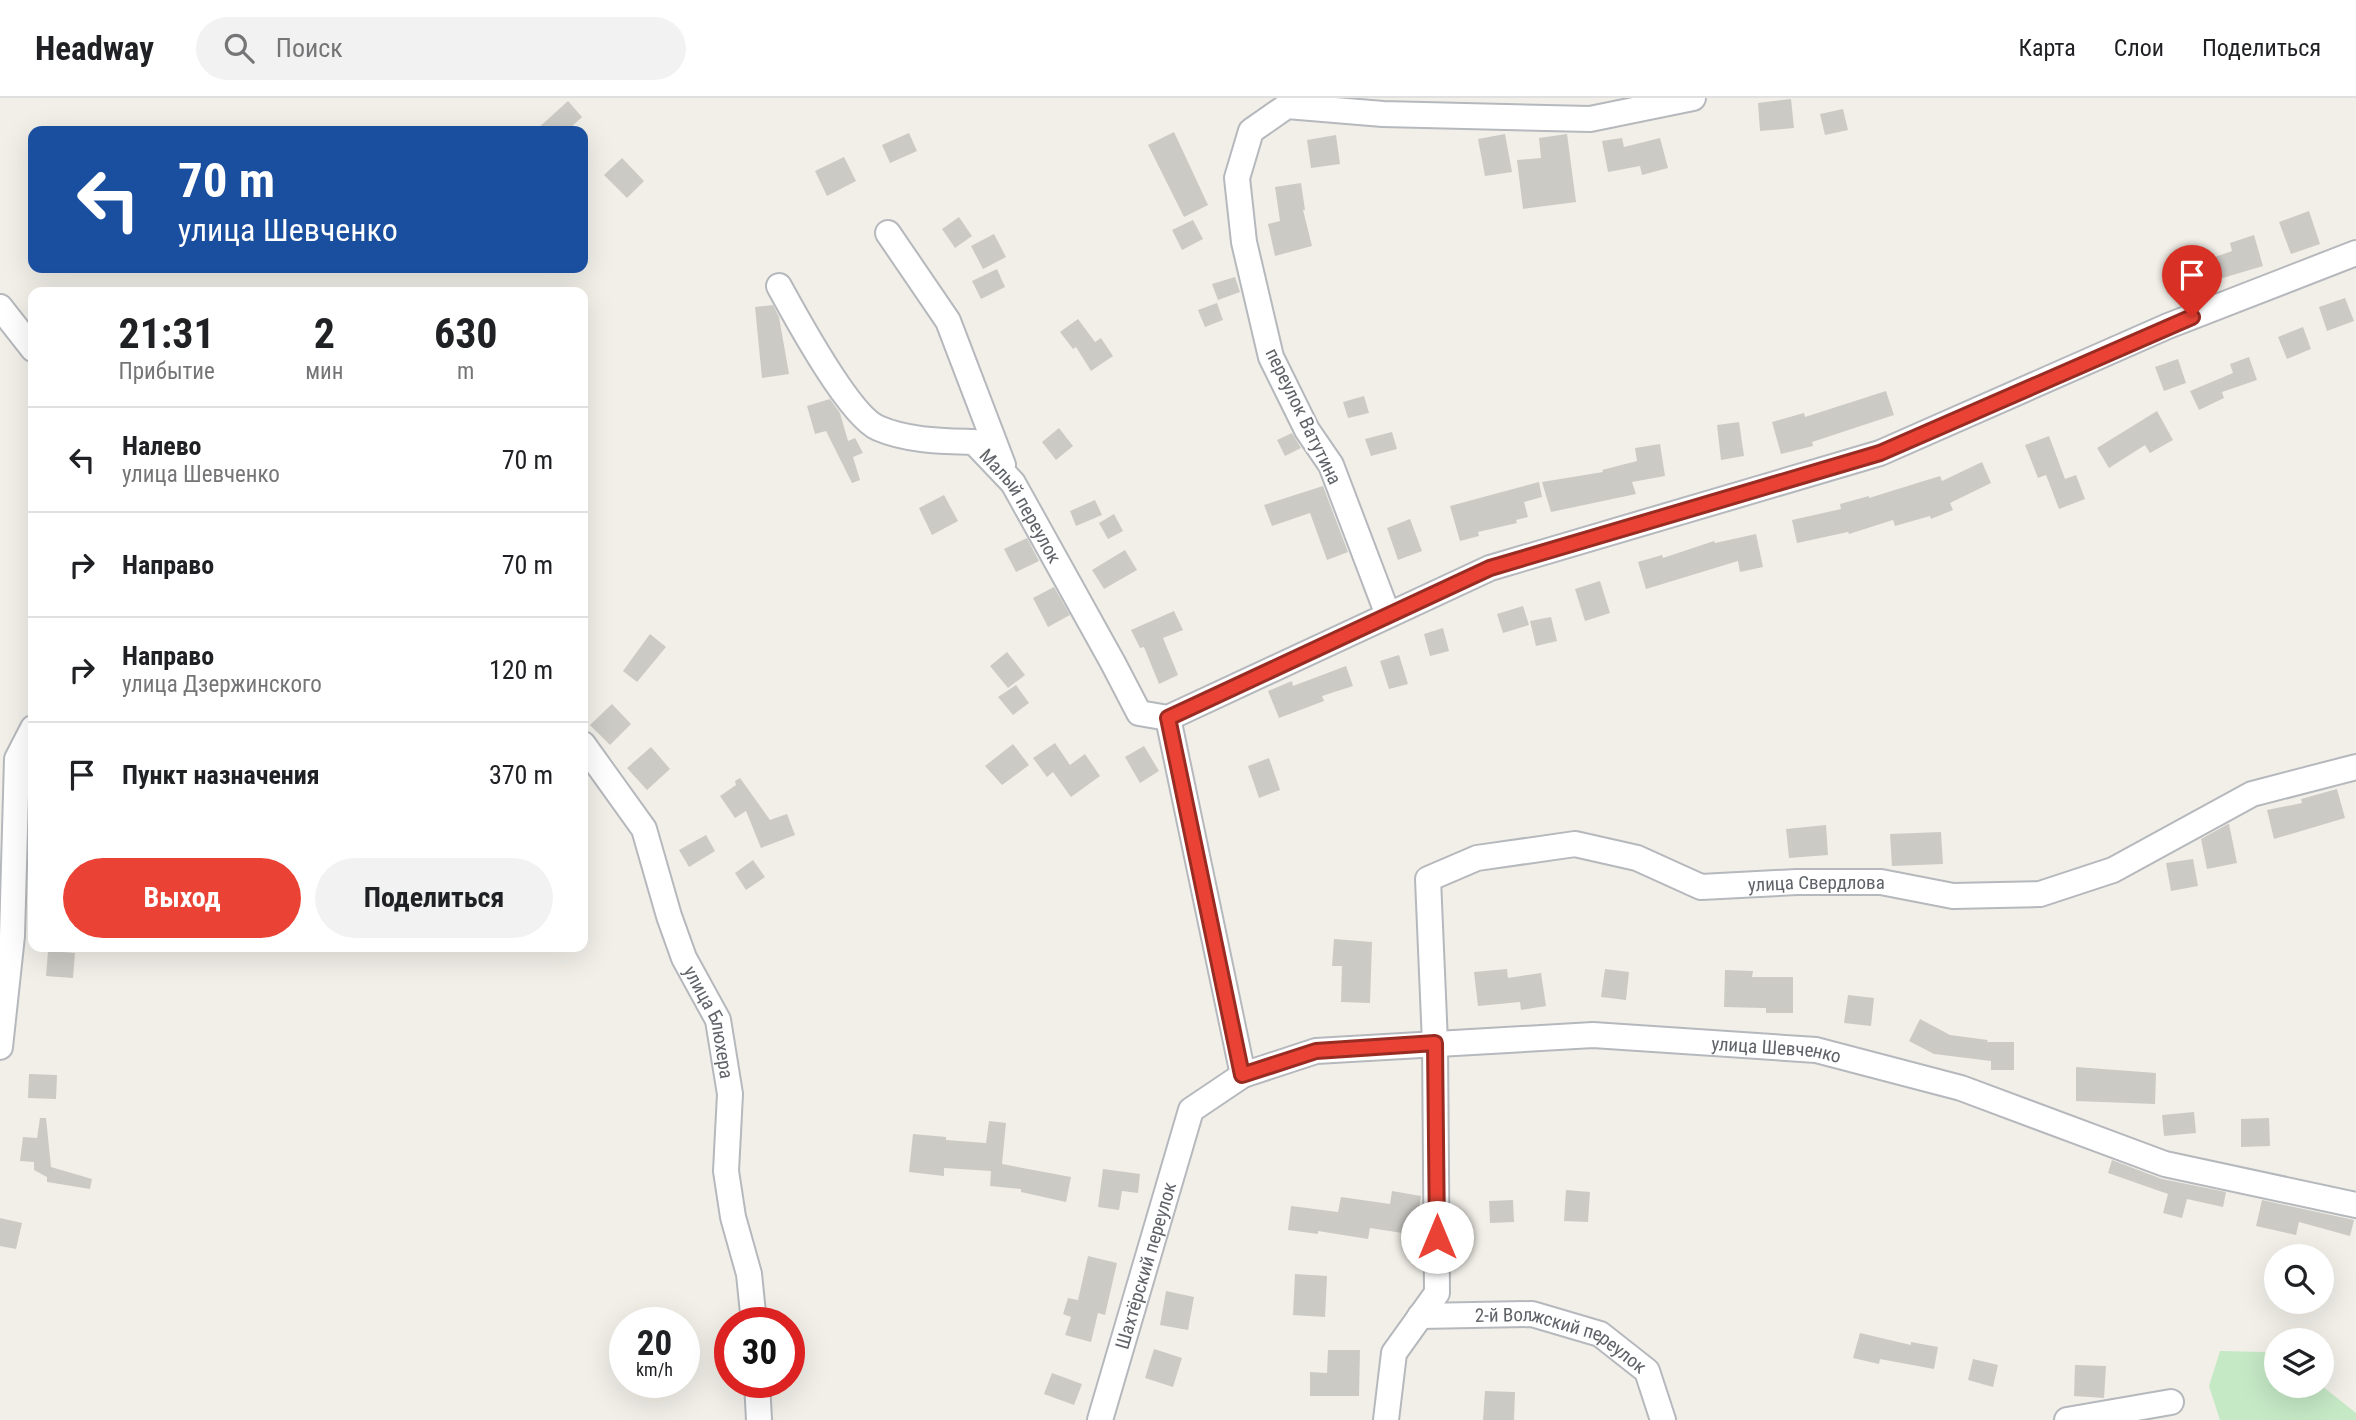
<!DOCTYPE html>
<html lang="ru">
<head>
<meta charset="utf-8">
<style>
  :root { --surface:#fff; --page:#f2f2f2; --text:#202124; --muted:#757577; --line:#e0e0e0; --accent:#ea4335 }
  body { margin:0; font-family:"Roboto Condensed",sans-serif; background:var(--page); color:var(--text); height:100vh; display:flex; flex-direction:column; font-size:26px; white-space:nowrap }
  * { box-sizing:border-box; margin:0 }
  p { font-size:23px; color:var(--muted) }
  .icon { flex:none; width:38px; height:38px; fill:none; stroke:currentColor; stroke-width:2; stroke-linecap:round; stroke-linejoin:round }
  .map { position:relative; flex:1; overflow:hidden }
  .side { position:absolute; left:28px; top:189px; width:560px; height:665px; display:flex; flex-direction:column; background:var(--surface); border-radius:14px; box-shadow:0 7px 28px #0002 }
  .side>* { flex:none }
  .top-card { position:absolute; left:28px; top:28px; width:560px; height:147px; border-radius:14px; box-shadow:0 7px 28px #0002; background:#1a4fa0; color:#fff; overflow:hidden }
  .fabs { position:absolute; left:2264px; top:1146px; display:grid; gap:14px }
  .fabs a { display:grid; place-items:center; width:70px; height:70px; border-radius:50%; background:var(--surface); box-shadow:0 7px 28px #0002; font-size:35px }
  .speed { position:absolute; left:609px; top:1209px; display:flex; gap:14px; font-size:35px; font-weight:700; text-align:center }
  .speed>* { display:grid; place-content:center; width:91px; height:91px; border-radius:50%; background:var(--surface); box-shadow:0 7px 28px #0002; line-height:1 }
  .speed small { font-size:18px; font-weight:400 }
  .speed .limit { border:10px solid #d22; background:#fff; color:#111 }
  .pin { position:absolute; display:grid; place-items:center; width:60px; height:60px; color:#fff; margin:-72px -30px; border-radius:50% 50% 50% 0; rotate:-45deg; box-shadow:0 0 7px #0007 }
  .pin .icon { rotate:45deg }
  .me { position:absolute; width:77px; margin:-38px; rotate:0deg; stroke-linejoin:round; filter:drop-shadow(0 0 5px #0008) }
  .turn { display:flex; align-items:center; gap:24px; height:147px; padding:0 35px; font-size:32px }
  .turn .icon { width:91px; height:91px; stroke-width:2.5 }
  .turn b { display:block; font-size:49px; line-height:60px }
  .eta { display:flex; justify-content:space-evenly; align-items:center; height:119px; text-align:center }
  .eta b { font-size:42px; font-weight:700; line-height:49px }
  .primary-button { display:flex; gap:14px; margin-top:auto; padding:14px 35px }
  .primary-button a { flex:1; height:80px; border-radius:42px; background:var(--accent); color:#fff; font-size:28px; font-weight:700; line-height:80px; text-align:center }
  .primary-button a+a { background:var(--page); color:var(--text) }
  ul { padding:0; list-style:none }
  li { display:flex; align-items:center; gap:21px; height:105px; padding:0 35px; border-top:2px solid var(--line) }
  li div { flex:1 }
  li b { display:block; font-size:26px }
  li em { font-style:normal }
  header { display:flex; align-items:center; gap:42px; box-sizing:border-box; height:98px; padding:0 35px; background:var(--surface); border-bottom:2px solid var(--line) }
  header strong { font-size:33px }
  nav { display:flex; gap:38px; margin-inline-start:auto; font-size:24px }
  .search { width:490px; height:63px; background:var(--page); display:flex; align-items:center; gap:18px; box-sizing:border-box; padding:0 24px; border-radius:38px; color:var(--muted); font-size:26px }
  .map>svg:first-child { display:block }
  .green { fill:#c5e8c5 }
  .building { fill:#cccac5 }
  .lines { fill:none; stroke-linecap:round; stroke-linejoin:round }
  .street-casing { stroke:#b5b8bc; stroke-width:28 }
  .street { stroke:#fff; stroke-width:24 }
  .route-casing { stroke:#982c22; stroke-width:18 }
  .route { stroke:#ea4335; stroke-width:12 }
  .labels { text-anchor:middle; stroke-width:5; stroke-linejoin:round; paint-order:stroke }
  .street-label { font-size:19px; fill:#5f6368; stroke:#fff }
</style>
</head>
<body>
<header>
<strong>Headway</strong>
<div class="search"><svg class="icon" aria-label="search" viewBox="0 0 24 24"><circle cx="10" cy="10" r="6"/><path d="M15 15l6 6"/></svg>Поиск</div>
<nav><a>Карта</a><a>Слои</a><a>Поделиться</a></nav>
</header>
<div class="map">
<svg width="2356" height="1322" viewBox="0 0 2356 1322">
  <rect width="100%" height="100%" fill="#f1efe8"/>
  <!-- green -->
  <polygon class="green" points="2220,1253 2264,1254 2277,1262 2277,1288 2322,1288 2356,1315 2356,1322 2220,1322 2209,1288"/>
  <!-- building -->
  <g class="building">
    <polygon points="1791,1 1794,30 1760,33 1758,5"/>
    <polygon points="568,3 582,19 567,33 535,33"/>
    <polygon points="1843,11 1848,32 1825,37 1820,16"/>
    <polygon points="1174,34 1208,107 1184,119 1148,47"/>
    <polygon points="909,35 917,53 890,65 882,47"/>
    <polygon points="1505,36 1512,74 1485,78 1478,41"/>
    <polygon points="1567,36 1576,104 1523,111 1517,62 1541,60 1539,40"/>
    <polygon points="1336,37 1340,66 1311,70 1307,42"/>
    <polygon points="1622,40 1624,49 1660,40 1668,70 1642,77 1640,68 1608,74 1602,43"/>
    <polygon points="844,59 856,83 827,98 815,73"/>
    <polygon points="622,60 644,83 627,100 604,77"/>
    <polygon points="1301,85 1305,112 1303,112 1312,148 1275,158 1268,126 1280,123 1275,89"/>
    <polygon points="2309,113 2320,146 2291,156 2279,124"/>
    <polygon points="959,119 972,138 955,150 942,131"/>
    <polygon points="1193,122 1203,141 1182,152 1172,132"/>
    <polygon points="994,136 1006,159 983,171 971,148"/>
    <polygon points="2254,137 2263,168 2216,182 2217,185 2189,194 2181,171 2232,153 2230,145"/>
    <polygon points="997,171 1005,189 981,201 972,183"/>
    <polygon points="1235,179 1240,194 1218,202 1212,186"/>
    <polygon points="2345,200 2354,223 2327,233 2319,209"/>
    <polygon points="1217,205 1223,222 1205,229 1198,212"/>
    <polygon points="773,207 779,219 789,276 762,280 755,209"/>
    <polygon points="1078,221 1095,244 1101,240 1113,258 1091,273 1076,249 1073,251 1060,234"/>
    <polygon points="2303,229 2311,251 2287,261 2278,239"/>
    <polygon points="2249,259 2257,282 2222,294 2224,300 2199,312 2190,293 2233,275 2230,266"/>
    <polygon points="2178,261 2186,285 2164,293 2155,269"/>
    <polygon points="1886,293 1894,317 1812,344 1813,348 1781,356 1772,324 1804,315 1805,319"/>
    <polygon points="1364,298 1369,315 1348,320 1343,304"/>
    <polygon points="830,301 840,315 848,343 855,340 863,355 853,359 860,382 852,385 826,333 815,336 807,308"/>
    <polygon points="2157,313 2173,342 2150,355 2145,347 2109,370 2097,350"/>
    <polygon points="1739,324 1744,358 1721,362 1717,327"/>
    <polygon points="1059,330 1073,348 1056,362 1042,344"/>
    <polygon points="1392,334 1397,351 1371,358 1365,341"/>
    <polygon points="1292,335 1301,350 1285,358 1277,342"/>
    <polygon points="2049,338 2065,381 2076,377 2085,401 2059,411 2046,377 2038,380 2025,347"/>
    <polygon points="1660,346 1665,378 1632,384 1636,396 1551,414 1542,384 1603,374 1602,372 1637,363 1635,350"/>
    <polygon points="1982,364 1991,385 1950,405 1953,412 1931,421 1930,418 1895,428 1893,422 1849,436 1848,434 1797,445 1792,422 1841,411 1840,406 1869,398 1869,400 1940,378 1942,383"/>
    <polygon points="1539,384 1542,399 1524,404 1528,419 1516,422 1517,425 1478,434 1479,438 1460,443 1450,408"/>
    <polygon points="1323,388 1348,454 1327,462 1310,415 1272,428 1264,407"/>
    <polygon points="944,397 958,423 932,437 919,410"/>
    <polygon points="1095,402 1102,417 1076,428 1070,413"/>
    <polygon points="1114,416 1123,433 1108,441 1099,425"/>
    <polygon points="1410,421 1422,453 1398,462 1387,430"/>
    <polygon points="1756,436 1763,469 1740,474 1738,463 1646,491 1638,464 1662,457 1663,460 1714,443 1715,445"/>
    <polygon points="1027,440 1039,463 1016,474 1004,451"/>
    <polygon points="1125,452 1137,472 1104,491 1092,472"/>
    <polygon points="1600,483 1610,515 1585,523 1575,491"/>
    <polygon points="1054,489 1070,517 1048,529 1033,500"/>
    <polygon points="1523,508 1529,527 1503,535 1497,516"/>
    <polygon points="1174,513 1183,532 1163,540 1178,577 1159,586 1144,549 1140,550 1131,532"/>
    <polygon points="1551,519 1557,543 1536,548 1530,523"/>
    <polygon points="1443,530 1449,553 1430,558 1424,536"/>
    <polygon points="650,536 666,549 637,584 623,573"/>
    <polygon points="1007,554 1025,577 1008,590 990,568"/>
    <polygon points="1399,557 1408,586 1389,591 1380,563"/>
    <polygon points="1346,568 1353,588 1322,598 1324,603 1279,620 1268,593 1292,583 1293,588"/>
    <polygon points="1016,587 1029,605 1013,617 998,599"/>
    <polygon points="612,606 631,626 610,647 590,627"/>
    <polygon points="1055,645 1070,667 1085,656 1100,678 1071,699 1053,674 1047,679 1033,660"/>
    <polygon points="1013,646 1029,667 1002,687 985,668"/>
    <polygon points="1144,648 1159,673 1140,685 1125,659"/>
    <polygon points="651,649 670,671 647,692 627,670"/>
    <polygon points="1269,660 1280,692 1259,700 1248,668"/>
    <polygon points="740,680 770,722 787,716 795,737 761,750 746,713 735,720 720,698 736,687 735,683"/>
    <polygon points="2337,691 2345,720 2274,741 2267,712 2302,705 2301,701"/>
    <polygon points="2228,726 2229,726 2237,765 2207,771 2201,741"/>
    <polygon points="1826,727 1828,757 1789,760 1786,731"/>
    <polygon points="1941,734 1943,766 1892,768 1890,736"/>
    <polygon points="706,737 715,753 689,769 679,752"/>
    <polygon points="2193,761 2198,788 2171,793 2166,765"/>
    <polygon points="753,762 765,779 746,792 735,775"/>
    <polygon points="1334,841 1372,844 1370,905 1341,904 1342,868 1332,868"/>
    <polygon points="48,853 75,855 73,880 46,878"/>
    <polygon points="1507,871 1508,880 1541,875 1546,908 1521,912 1520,904 1478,908 1474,874"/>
    <polygon points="1605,871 1629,874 1626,902 1601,899"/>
    <polygon points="1725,872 1753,873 1752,879 1793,879 1793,915 1766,915 1766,910 1724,909"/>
    <polygon points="1848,897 1874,900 1871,928 1844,925"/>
    <polygon points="1920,921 1950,937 1988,942 1987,944 2014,944 2014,972 1991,972 1991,963 1934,956 1909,943"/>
    <polygon points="2076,969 2156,975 2155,1006 2076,1003"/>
    <polygon points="29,976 57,977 56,1001 28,1000"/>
    <polygon points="2194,1014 2196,1035 2164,1038 2162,1017"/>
    <polygon points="40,1020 46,1020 51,1069 92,1081 90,1091 47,1084 47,1079 34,1072 34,1064 20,1063 23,1039 37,1040"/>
    <polygon points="2269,1020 2270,1048 2241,1049 2241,1021"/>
    <polygon points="989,1023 1006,1025 1002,1066 1071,1079 1066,1104 1021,1094 1021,1091 990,1088 991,1073 944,1070 944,1078 909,1074 913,1036 946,1039 946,1042 986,1045"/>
    <polygon points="2112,1062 2162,1081 2226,1094 2223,1109 2187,1101 2182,1120 2163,1115 2168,1096 2108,1075"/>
    <polygon points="1103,1071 1140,1076 1138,1095 1122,1093 1119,1112 1098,1109"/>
    <polygon points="1566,1092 1590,1094 1588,1124 1564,1123"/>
    <polygon points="1392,1093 1421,1098 1415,1137 1370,1130 1368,1141 1318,1133 1318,1136 1288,1132 1291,1108 1338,1114 1341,1099 1390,1106"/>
    <polygon points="1513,1102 1514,1124 1490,1125 1489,1103"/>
    <polygon points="2262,1102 2354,1122 2350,1138 2299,1124 2296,1137 2256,1128"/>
    <polygon points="0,1120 22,1125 16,1151 0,1148"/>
    <polygon points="1088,1158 1117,1165 1105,1217 1098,1215 1091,1244 1065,1237 1071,1219 1063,1216 1068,1200 1078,1202"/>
    <polygon points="1295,1176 1327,1178 1325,1219 1293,1217"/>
    <polygon points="1166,1193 1194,1199 1188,1232 1160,1227"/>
    <polygon points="1860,1235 1911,1247 1911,1244 1938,1249 1934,1271 1880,1261 1879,1266 1853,1260"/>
    <polygon points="1154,1251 1182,1260 1173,1289 1145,1280"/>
    <polygon points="1328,1252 1360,1252 1359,1298 1310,1298 1310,1274 1327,1275"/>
    <polygon points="1973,1261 1998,1267 1993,1289 1968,1282"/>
    <polygon points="2075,1267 2106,1268 2104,1300 2074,1298"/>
    <polygon points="1052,1275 1082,1286 1074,1307 1044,1296"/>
    <polygon points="1485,1293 1515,1294 1514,1322 1483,1322"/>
  </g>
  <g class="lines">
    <defs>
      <g id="street">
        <polyline points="888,135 948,223 1003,367"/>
        <path id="s1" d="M 779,188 C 796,219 849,317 878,330 C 908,343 943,343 974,344 L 1013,385 L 1113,565 L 1139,615 L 1168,620"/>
        <polyline points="0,209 33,251"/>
        <polyline points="1388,517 1331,367 1307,332 1271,259 1244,144 1237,80 1251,33 1287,8 1383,16 1590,21 1693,0"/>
        <polyline points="1168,620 1490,470 1880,355 2168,228 2356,155"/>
        <polyline points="1168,620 1243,977"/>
        <path id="s2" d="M 583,646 L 644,731 L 669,818 L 684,860 L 718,922 L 730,996 L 726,1073 L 733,1119 L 749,1176 L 754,1225"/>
        <polyline points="0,949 12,838 17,661 33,630"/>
        <path id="s3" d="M 1420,1218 L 1532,1216 L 1600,1236 L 1647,1273 L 1663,1322"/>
        <polyline points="757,1284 759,1322"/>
        <path id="s4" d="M 1100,1322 L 1191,1012 L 1243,977 L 1316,953 L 1593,937 L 1816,952 L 1961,990 L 2165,1066 L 2356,1107"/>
        <path id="s5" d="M 1386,1322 L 1394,1255 L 1437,1195 L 1435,945 L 1428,781 L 1477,760 L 1575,746 L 1637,760 L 1701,789 L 1797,784 L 1881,784 L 1953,798 L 2040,796 L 2113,772 L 2252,696 L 2356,669"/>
        <polyline points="2067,1322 2171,1304"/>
      </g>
    </defs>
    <!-- street casing -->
    <use href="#street" class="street-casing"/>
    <!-- street -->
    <use href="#street" class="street"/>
  </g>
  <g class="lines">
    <defs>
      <polyline id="route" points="1437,1139 1435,945 1316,953 1242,977 1168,620 1490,470 1880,355 2192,219"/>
    </defs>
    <!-- route casing -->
    <use href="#route" class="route-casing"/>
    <!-- route -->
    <use href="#route" class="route"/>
  </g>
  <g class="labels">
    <!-- street labels -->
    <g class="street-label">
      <text transform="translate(1304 318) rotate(64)" y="7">переулок Ватутина</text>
      <text dy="7" stroke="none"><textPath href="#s1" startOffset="352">Малый переулок</textPath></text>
      <text dy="7" stroke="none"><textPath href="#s5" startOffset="957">улица Свердлова</textPath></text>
      <text dy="7" stroke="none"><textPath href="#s2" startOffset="310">улица Блюхера</textPath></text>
      <text dy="7" stroke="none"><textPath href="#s4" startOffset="924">улица Шевченко</textPath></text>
      <text dy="7" stroke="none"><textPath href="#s4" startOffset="161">Шахтёрский переулок</textPath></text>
      <text dy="7" stroke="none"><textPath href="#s3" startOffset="147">2-й Волжский переулок</textPath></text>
    </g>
  </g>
</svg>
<div class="fabs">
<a><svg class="icon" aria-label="search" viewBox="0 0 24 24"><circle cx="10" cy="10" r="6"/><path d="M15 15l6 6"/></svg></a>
<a><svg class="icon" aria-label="layers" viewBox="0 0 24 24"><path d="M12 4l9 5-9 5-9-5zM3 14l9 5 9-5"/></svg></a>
</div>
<div class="speed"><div>20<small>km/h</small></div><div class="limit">30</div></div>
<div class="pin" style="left:2192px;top:219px;background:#d93025"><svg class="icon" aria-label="arrive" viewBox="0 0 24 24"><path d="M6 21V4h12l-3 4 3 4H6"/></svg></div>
<svg class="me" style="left:1437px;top:1139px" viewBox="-20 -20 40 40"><circle r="19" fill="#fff"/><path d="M0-13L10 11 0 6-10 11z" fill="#ea4335"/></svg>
<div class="top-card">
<div class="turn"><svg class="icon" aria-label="left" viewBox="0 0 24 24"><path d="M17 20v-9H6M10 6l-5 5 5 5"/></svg><div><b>70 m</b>улица Шевченко</div></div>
</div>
<section class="side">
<div class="eta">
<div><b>21:31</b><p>Прибытие</p></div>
<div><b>2</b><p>мин</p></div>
<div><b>630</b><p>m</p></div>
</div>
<ul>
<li><svg class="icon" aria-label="left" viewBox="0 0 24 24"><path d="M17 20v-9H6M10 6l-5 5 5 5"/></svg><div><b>Налево</b><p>улица Шевченко</p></div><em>70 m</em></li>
<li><svg class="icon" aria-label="right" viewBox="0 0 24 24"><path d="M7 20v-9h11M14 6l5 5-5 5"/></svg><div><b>Направо</b></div><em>70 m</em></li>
<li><svg class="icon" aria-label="right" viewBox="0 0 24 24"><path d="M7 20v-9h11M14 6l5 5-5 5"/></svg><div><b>Направо</b><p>улица Дзержинского</p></div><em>120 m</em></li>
<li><svg class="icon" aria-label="arrive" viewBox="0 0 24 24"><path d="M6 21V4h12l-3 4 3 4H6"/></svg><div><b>Пункт назначения</b></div><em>370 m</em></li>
</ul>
<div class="primary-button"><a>Выход</a><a>Поделиться</a></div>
</section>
</div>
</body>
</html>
